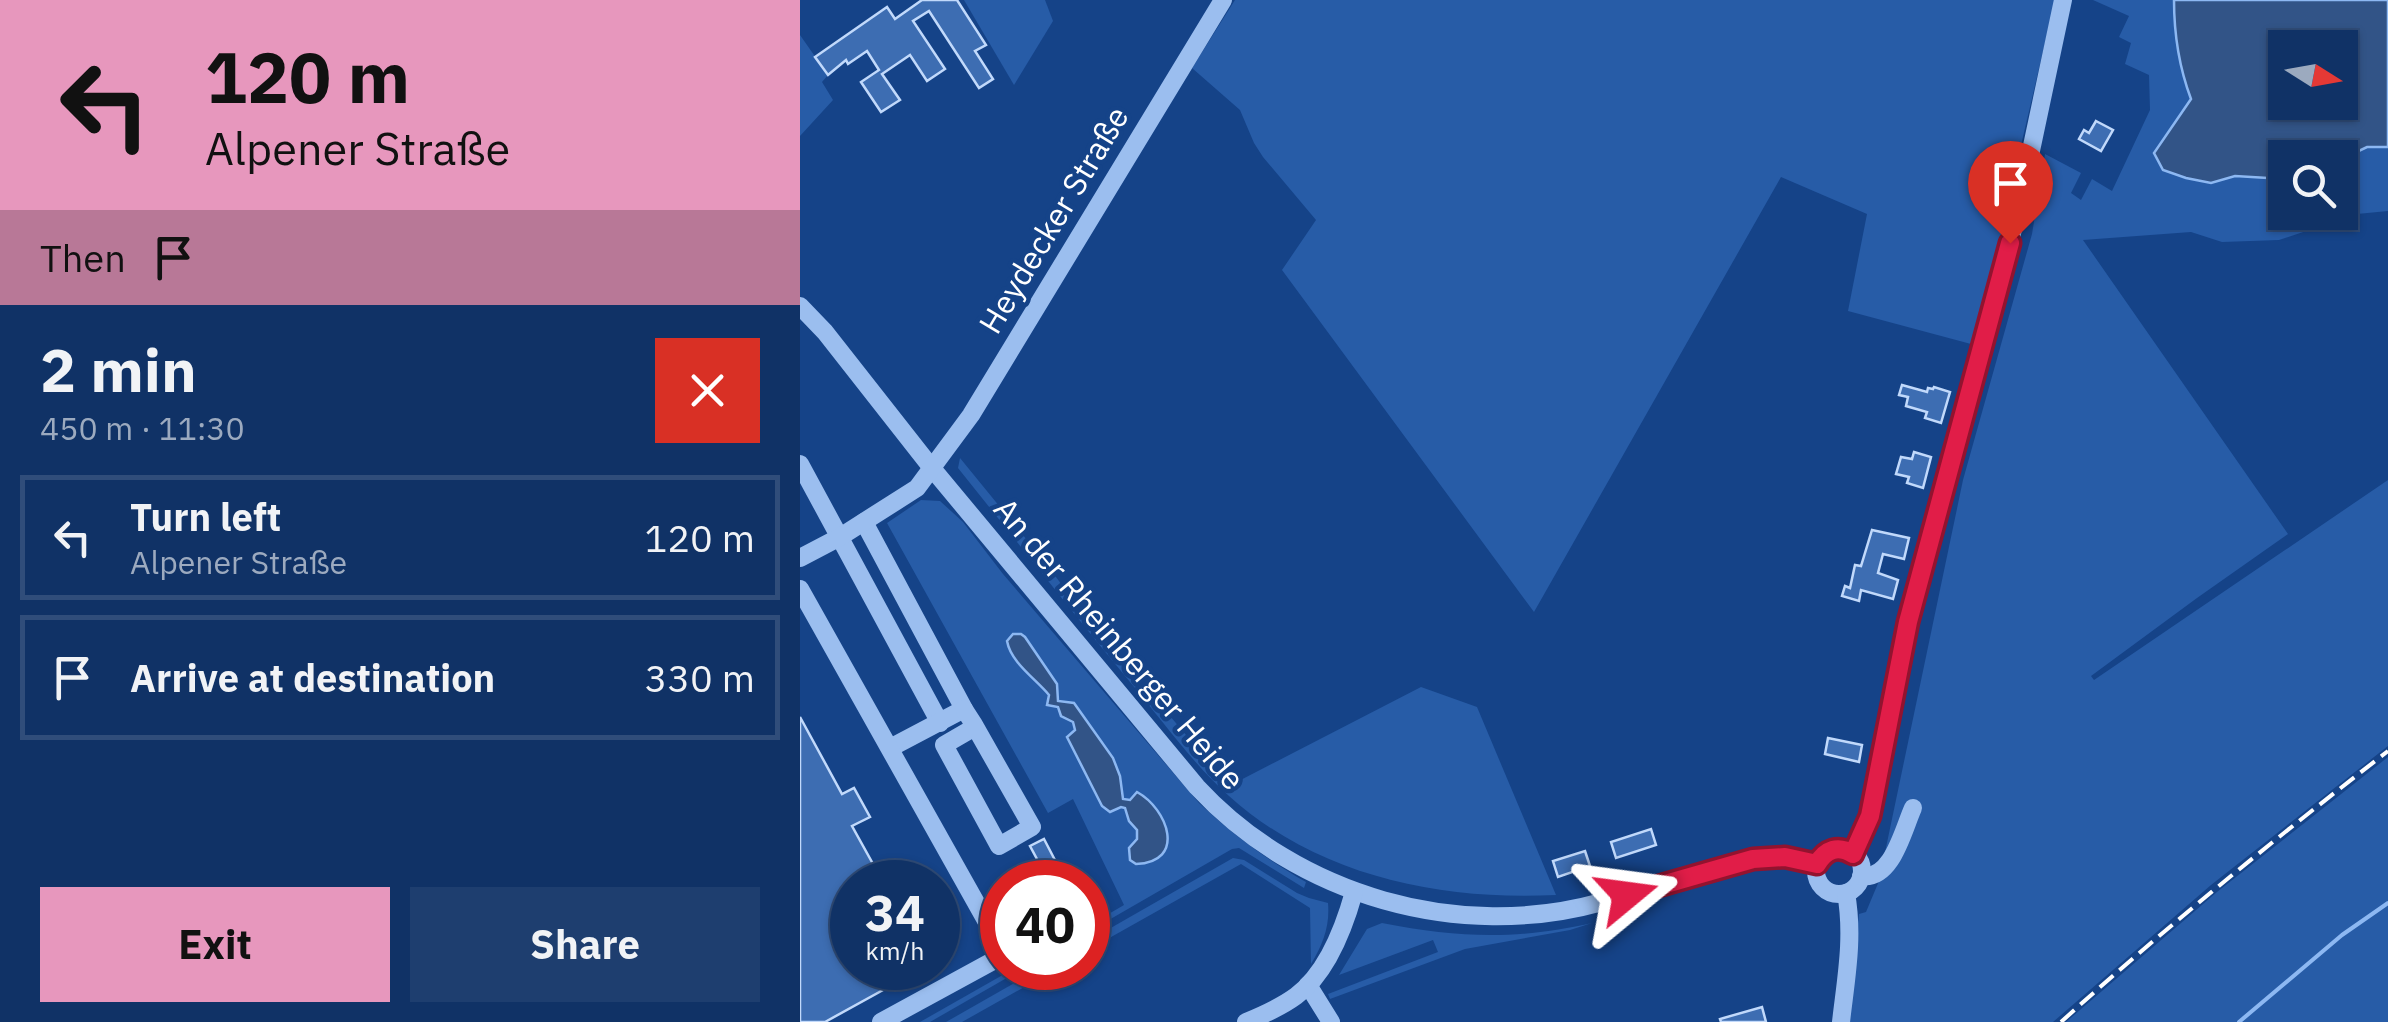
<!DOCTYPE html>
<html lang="en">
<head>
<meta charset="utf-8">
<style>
  :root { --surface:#103266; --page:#1e3e6f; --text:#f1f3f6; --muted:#9caabf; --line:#304d7a; --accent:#e797bd }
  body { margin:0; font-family:"IBM Plex Sans",sans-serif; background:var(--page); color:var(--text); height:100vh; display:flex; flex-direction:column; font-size:38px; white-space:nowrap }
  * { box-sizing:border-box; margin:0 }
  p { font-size:32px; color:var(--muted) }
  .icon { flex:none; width:55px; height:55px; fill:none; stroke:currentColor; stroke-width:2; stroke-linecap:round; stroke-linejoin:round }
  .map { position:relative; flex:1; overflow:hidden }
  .panel { display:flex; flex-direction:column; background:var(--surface); width:800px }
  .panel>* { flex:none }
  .hud { background:#e797bd; color:#111; overflow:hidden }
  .needle { width:65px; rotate:101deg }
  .controls { position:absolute; left:1468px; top:30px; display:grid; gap:20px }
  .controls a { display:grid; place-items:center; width:90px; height:90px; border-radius:0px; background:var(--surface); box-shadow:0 2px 8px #0004,0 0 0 2px var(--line); font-size:50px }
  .speed { position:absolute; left:30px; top:860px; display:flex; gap:20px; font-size:50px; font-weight:700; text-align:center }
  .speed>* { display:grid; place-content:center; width:130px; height:130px; border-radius:50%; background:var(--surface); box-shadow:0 2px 8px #0004,0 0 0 2px var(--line); line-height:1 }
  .speed small { font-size:25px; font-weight:400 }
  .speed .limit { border:15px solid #d22; background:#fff; color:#111 }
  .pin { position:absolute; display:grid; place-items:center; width:85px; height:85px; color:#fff; margin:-102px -42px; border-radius:50% 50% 50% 0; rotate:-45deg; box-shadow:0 0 10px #0007 }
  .pin .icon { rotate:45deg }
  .me { position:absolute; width:110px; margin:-55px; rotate:74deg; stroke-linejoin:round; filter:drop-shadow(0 0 8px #0008) }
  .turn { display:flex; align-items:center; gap:35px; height:210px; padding:0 40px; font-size:45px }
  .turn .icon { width:130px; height:130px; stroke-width:2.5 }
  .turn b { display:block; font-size:70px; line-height:85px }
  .then { display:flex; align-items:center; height:95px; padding:0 40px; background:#0003; gap:20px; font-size:38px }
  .round { display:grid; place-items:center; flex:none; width:105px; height:105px; border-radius:0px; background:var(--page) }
  .head { display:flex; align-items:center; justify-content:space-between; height:170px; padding:0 40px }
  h1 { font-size:60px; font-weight:800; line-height:75px }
  .action { display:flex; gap:20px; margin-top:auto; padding:20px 40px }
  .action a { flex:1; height:115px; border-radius:0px; background:var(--accent); color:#111; font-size:40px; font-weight:800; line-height:115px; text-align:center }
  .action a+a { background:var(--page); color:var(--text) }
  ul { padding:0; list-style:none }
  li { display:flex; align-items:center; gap:30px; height:125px; margin:0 20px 15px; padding:0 20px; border:5px solid var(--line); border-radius:0px }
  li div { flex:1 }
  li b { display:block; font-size:38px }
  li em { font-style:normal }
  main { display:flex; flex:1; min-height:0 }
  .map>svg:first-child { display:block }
  .green { fill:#275ca7 }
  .water { fill:#325487; stroke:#8db8f2; stroke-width:2.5; fill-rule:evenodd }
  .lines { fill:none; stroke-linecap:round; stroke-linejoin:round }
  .stream { stroke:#8db8f2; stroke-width:4 }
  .building { fill:#3d6db2; stroke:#c1d9fb; stroke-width:2.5 }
  .minor { stroke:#9bbeef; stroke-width:18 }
  .rail { stroke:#fff; stroke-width:4; stroke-dasharray:18 8; stroke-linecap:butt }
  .route-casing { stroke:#92132f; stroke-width:25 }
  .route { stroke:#e11d48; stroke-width:18 }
  .labels { text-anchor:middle; stroke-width:9; stroke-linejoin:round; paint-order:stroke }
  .street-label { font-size:32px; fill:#fff; stroke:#154388 }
</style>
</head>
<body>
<main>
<section class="panel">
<div class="hud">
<div class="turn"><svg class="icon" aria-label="left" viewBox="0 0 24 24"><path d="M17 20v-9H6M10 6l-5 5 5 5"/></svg><div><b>120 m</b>Alpener Straße</div></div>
<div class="then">Then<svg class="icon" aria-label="arrive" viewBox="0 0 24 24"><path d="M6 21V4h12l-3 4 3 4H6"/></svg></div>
</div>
<div class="head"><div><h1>2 min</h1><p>450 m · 11:30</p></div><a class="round" style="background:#d93025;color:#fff"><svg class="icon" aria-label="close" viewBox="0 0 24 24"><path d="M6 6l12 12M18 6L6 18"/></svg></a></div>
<ul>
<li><svg class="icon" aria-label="left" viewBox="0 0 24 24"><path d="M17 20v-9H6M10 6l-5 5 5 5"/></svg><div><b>Turn left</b><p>Alpener Straße</p></div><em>120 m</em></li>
<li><svg class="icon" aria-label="arrive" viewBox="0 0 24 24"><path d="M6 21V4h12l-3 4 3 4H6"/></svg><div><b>Arrive at destination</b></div><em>330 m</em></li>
</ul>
<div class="action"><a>Exit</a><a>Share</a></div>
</section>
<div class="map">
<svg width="1588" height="1022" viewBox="0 0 1588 1022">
  <rect width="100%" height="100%" fill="#154388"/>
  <!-- green -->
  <g class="green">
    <polygon points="164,0 245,0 253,21 214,85"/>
    <polygon points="435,0 1255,0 1218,158 1197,258 1194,258 1171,344 1048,311 1067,214 981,177 734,612 482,270 516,220 463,157 454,143 440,110 392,68"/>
    <path d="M 1293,0 L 1374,0 C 1374,35 1379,67 1391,99 L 1354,153 L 1411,183 L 1435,176 L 1468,178 L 1485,175 L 1485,212 L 1540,212 L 1540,160 L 1567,147 L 1588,147 L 1588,211 L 1557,214 L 1479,240 L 1422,242 L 1391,232 L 1283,240 L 1488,534 L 1397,598 L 1291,676 L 1294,680 L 1588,480 L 1588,746 L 1411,885 L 1253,1022 L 1047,1022 L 1059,914 L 1066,912 L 1079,881 L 1163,480 L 1232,234 L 1245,154 L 1281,173 L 1271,193 L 1281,200 L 1292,179 L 1312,191 L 1350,110 L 1349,75 L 1325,64 L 1331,43 L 1319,37 L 1329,16 Z"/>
    <polygon points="0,35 28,75 22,82 33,100 0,136"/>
    <path d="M 160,458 L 240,556 L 284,614 L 429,786 L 621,687 L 677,707 L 756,895 C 640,901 518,876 429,796 C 392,763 362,720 330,682 C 271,611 215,539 158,468 Z"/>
    <path d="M 121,500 L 140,501 L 163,522 L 203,574 L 399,803 C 432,834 466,859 506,882 L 504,888 L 439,848 L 432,849 L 288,932 L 288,926 L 324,905 L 273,799 L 248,813 L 87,523 Z"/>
    <polygon points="1588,757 1588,1022 1266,1022 1417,892"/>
    <path d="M 433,858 L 444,860 L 497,893 L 509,898 L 528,903 C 530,926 523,944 511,964 L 510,908 L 441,864 L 288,950 L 288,941 Z"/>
    <path d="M 582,923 C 660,938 715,940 792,923 L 770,930 L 665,949 L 530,999 L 528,994 L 638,952 L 633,940 L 539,975 L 567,929 Z"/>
    <polygon points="215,968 224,968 130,1022 120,1022"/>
    <polygon points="241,968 258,968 162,1022 146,1022"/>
  </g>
  <!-- water -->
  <g class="water">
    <path d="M 1374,0 L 1588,0 L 1588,147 L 1567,147 L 1540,160 L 1540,158 L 1485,158 L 1485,175 L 1468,178 L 1435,176 L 1411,183 L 1386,178 L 1363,170 L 1354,153 L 1391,99 C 1379,67 1374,35 1374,0 ZM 1485,48 L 1540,48 L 1540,102 L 1485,102 Z"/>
    <path d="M 213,634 L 221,634 L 225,637 L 257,684 L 258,701 L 274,703 L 313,758 L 320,776 L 323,799 L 330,800 L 337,792 C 368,809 387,862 336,864 L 330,860 L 329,848 L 337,839 L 337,830 L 329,821 L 325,808 L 321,807 L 310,812 L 302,806 L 267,737 L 275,730 L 273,722 L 261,716 L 258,707 L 247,705 L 249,695 C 236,679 211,663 207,641 Z"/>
  </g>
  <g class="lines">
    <!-- stream -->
    <polyline class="stream" points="1439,1022 1542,935 1588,903"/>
  </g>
  <!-- building -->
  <g class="building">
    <polygon points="122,0 157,0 186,45 175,51 193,79 179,88 129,11 113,21 145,69 127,81 110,55 82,74 100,100 81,112 61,82 79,70 67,51 48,64 46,60 28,75 15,57 87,7 95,19"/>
    <polygon points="1296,121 1313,130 1301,151 1279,139 1284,130 1289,133"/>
    <polygon points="1102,385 1127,392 1128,388 1133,389 1134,387 1150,392 1141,423 1125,418 1127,412 1106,406 1108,397 1099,395"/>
    <polygon points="1114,452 1131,457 1123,488 1107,483 1109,477 1096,474 1101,457 1112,459"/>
    <polygon points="1072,530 1109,538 1104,559 1083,554 1078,573 1098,580 1093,599 1061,590 1059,601 1042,596 1045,586 1050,588 1055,565 1061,566"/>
    <polygon points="0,717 42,794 54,788 70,817 52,826 83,882 52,882 52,968 123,968 25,1022 0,1022"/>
    <polygon points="1028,738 1062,745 1059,762 1025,754"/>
    <polygon points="851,829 856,845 816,858 811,842"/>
    <polygon points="244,839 257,864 259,862 271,882 254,882 247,870 244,872 230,846"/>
    <polygon points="785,851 790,866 758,877 753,861"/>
    <polygon points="962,1007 966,1022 921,1022 920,1019"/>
  </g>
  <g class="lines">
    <!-- minor -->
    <g class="minor">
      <path d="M 0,306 L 25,332 L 131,467 L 397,787 C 498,896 659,942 802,902 C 837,892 871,882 905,872 C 927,866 949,858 972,857 C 988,856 1002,860 1017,864"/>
      <polyline points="0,464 140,723"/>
      <polyline points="64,522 164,709 90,748"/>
      <polyline points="0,558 40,537 117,488 171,415 423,0"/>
      <polyline points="0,589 202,949"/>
      <polyline points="164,709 173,723 232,827 199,846 144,745 175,727"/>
      <circle cx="1039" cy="871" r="23"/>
      <polyline points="1053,853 1062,837 1070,816 1108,621 1219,207 1263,0"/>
      <path d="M 1061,876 C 1092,881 1103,830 1113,808"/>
      <polyline points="508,985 531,1022"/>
      <polyline points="81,1022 202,956"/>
      <path d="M 446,1022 C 463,1015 481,1007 496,996 C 527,973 544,928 554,892"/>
      <path d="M 1041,1022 C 1046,978 1054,937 1046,893"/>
    </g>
    <!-- rail -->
    <path class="rail" d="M 1261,1022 C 1366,927 1476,838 1588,751"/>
  </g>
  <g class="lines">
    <defs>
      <path id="route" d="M 827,895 L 953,859 L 985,857 L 1017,864 C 1026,849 1038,845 1053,854 L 1070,816 L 1108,622 L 1210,243"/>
    </defs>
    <!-- route casing -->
    <use href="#route" class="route-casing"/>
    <!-- route -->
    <use href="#route" class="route"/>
  </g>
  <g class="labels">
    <!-- street labels -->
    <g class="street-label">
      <text transform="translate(254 220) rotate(-59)" y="11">Heydecker Straße</text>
      <text transform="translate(319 644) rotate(50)" y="11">An der Rheinberger Heide</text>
    </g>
  </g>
</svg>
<div class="controls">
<a><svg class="needle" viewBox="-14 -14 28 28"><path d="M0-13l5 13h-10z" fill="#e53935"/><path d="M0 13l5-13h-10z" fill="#9caabf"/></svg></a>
<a><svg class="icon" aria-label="search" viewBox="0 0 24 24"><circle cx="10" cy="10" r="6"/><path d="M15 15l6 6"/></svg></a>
</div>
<div class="speed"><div>34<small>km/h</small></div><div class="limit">40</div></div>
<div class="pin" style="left:1210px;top:243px;background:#d93025"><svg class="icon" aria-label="arrive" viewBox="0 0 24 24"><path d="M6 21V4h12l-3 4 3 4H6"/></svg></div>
<svg class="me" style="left:827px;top:895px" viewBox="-20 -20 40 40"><path d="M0-17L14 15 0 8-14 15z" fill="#e11d48" stroke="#fff" stroke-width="4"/></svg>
</div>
</main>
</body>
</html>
